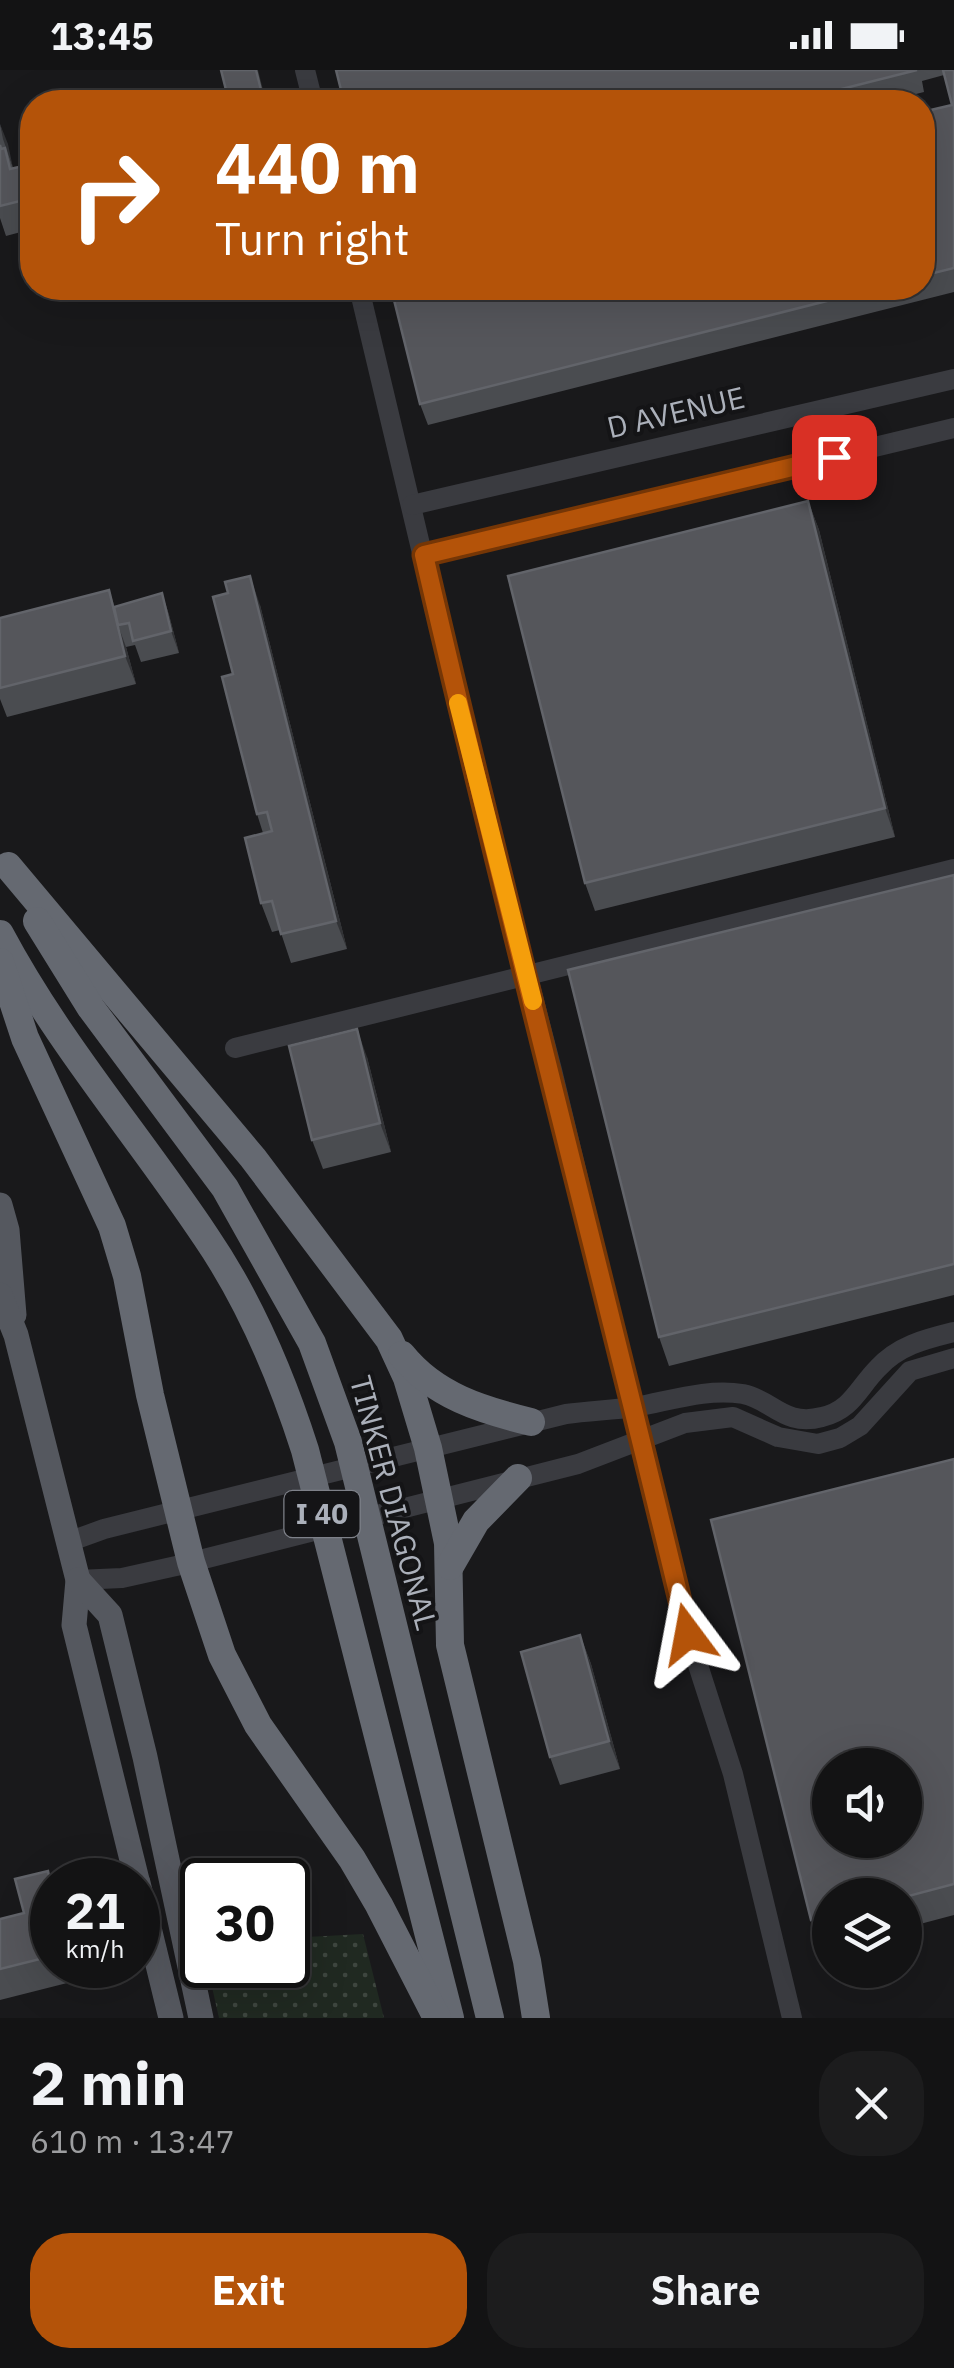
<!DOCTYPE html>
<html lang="en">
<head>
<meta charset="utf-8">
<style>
  :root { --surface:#131314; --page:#1c1c1d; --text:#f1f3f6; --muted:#9d9ea0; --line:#323234; --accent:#b45309 }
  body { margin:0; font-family:"IBM Plex Sans",sans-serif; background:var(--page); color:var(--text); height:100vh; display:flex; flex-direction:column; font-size:38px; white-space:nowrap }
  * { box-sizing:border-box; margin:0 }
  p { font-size:32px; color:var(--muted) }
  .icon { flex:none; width:55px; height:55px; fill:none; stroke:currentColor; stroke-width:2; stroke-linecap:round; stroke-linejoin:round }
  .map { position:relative; height:1948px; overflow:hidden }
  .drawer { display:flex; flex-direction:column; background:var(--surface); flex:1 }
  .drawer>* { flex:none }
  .guide { position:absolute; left:20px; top:20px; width:915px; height:210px; border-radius:40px; box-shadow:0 10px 40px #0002,0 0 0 2px var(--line); background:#b45309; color:#fff; overflow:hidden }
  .fabs { position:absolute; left:812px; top:1678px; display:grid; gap:20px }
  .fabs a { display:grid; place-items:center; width:110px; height:110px; border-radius:50%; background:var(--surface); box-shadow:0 10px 40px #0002,0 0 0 2px var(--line); font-size:50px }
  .speed { position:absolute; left:30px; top:1788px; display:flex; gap:20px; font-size:50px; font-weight:700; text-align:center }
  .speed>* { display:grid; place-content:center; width:130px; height:130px; border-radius:50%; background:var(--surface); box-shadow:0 10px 40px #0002,0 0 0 2px var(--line); line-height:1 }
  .speed small { font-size:25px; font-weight:400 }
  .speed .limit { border:5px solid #111; border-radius:15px; background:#fff; color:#111 }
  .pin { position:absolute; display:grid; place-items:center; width:85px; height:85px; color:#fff; margin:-42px; border-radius:20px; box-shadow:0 5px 15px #0006 }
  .me { position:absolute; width:110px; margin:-55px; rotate:347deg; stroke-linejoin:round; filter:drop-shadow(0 0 8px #0008) }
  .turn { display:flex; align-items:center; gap:35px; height:210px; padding:0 30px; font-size:45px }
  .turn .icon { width:130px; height:130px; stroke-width:2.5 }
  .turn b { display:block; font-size:70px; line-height:85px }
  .round { display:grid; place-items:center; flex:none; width:105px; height:105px; border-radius:40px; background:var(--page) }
  .headline { display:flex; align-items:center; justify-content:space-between; height:170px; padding:0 30px }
  h1 { font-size:60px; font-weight:800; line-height:75px }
  .button { display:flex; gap:20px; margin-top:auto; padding:20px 30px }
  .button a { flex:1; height:115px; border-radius:40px; background:var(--accent); color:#fff; font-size:40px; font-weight:800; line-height:115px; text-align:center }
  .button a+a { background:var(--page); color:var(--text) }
  .status { display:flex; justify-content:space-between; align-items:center; height:70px; padding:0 50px; background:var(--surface); direction:ltr }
  .status svg { height:28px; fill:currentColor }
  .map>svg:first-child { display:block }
  .grass { fill:url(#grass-dots) }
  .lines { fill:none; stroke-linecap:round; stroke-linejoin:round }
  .minor { stroke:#3a3b40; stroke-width:20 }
  .major { stroke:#55585f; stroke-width:25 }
  .highway { stroke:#656971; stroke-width:28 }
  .wall { fill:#4a4c50 }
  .shaded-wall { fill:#323336 }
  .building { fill:#55565b; stroke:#62646a; stroke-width:2.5; fill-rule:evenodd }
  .route-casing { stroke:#753606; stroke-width:25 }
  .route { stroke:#b45309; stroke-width:18 }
  .slow { stroke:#f59e0b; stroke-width:18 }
  .labels { text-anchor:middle; stroke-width:8; stroke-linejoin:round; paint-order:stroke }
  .shield { fill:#141416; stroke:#7e8189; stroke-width:2.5 }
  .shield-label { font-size:28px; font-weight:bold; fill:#abb0ba }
  .street-label { font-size:30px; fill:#abb0ba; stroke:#141416 }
</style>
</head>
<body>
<div class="status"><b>13:45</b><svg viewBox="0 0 49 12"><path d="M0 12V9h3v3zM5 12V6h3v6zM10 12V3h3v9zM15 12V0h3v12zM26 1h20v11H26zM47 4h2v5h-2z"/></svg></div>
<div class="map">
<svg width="954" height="1948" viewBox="0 0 954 1948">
  <defs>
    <pattern id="grass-dots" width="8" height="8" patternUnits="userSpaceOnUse" patternTransform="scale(2.5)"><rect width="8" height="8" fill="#202921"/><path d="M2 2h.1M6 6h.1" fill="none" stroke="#3e463f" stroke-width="1.8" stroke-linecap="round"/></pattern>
  </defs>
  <rect width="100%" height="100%" fill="#19191b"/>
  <!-- grass -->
  <polygon class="grass" points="363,1864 384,1948 219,1948 207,1895 288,1895 288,1868"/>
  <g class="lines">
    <!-- minor -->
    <g class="minor">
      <polyline points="305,0 313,32"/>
      <polyline points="359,218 471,689 552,1000 688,1564 733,1704 792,1948"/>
      <polyline points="412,435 954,309"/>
      <polyline points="424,485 954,358"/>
      <polyline points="235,978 954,799"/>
      <path d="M 68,1472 L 104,1459 L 566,1344 C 589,1341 612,1340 635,1337 C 670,1331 706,1318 743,1324 C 773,1330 784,1357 822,1347 C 852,1340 858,1318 878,1298 C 899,1275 926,1269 954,1262"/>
      <polyline points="78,1510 122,1508 176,1496 578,1394 685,1353 733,1347 778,1367 818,1374 840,1368 860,1356 910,1301 954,1288"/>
    </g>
    <!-- major -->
    <g class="major">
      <polyline points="0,1135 7,1160 14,1245"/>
      <polyline points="0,1225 16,1265 78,1510 74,1555 137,1810"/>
      <polyline points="78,1510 110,1545 145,1687 201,1948"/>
      <polyline points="138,1813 171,1948"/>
    </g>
    <!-- highway -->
    <g class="highway">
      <polyline points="8,796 253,1088 389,1269 407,1308 428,1378 448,1473 450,1575 527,1891 536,1948"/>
      <polyline points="37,851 91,938 225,1118 312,1273 348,1372 490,1948"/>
      <path d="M 0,864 C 58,973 138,1065 206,1167 C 251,1233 281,1305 305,1380 L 450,1948"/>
      <polyline points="0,892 25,968 112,1156 127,1206 150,1325 191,1492 222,1585 258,1655 352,1789 379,1835 437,1948"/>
      <path d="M 402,1285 C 435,1326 482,1340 531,1352"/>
      <polyline points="450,1496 476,1451 518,1408"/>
    </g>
  </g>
  <!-- wall -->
  <g class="wall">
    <polygon points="336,0 954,0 954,222 428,355 420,334 391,218 922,218 922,42 952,35 944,5 922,11 924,22 884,32 344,32"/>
    <polygon points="0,54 13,98 32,94 32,159 6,166 0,148"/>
    <polygon points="808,431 819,460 895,767 595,841 585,813"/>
    <polygon points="162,523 169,545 179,583 141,592 135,575 126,577 136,614 7,647 0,629 0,548 115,537"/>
    <polygon points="260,535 347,879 291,893 280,860 272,862 261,833 263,763 257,744 233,604"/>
    <polygon points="954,805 954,1225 669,1296 659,1267"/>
    <polygon points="367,987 391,1082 323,1099 312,1070"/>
    <polygon points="954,1389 954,1845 905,1858 905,1825 830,1825 830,1876 821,1879 811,1850"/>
    <polygon points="580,1565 591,1594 620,1699 560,1715 550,1687"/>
    <polygon points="48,1801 52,1814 52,1895 75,1895 79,1910 0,1930 0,1849 24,1843"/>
  </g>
  <!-- shaded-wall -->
  <g class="shaded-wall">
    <polygon points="256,0 258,0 266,32 264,32"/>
    <polygon points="0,54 8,74 13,98 3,69"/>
    <polygon points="808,431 819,460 895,767 885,738"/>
    <polygon points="250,506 260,535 347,879 336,851"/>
    <polygon points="109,520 119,549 118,555 126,577 136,614 125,586"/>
    <polygon points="162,523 169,545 179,583 171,561"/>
    <polygon points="357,959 367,987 391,1082 380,1053"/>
    <polygon points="580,1565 591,1594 620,1699 609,1671"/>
  </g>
  <!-- building -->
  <g class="building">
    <polygon points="221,0 256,0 264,32 229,32"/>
    <polygon points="336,0 917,0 790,32 344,32"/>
    <polygon points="943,0 954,0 954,198 922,206 922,42 952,35"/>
    <polygon points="0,75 1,79 5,78 10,99 32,94 32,128 0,136"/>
    <polygon points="391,218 878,218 420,334"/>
    <polygon points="808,431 885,738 585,813 508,506"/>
    <polygon points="250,506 336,851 281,864 272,831 261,833 245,768 272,761 267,742 257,744 222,607 233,604 213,527 228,523 225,512"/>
    <polygon points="109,520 125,586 0,618 0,548"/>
    <polygon points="162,523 171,561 133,571 129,553 118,555 114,537"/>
    <polygon points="954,805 954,1194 659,1267 568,900"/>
    <polygon points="357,959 380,1053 312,1070 289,976"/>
    <path d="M 954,1389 L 954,1814 L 905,1827 L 905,1825 L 830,1825 L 830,1845 L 811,1850 L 711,1450 ZM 830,1695 L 905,1695 L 905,1770 L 830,1770 Z"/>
    <polygon points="580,1565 609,1671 550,1687 521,1582"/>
    <polygon points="48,1801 52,1820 52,1886 0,1899 0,1849 24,1843 15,1809"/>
  </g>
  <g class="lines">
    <defs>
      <path id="route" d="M 688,1564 C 602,1204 507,846 424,485 L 834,387"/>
    </defs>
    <!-- route casing -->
    <use href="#route" class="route-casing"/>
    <!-- route -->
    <use href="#route" class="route"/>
    <!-- slow -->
    <polyline class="slow" points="458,633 533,931"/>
  </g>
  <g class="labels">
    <!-- shield labels -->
    <rect class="shield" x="284.5" y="1421" width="75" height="46" rx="8"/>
    <g class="shield-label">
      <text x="322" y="1454">I 40</text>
    </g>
    <!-- street labels -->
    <g class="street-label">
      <text transform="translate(676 343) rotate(-13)" y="10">D AVENUE</text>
      <text transform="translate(393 1433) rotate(75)" y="10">TINKER DIAGONAL</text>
    </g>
  </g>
</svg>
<div class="fabs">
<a><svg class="icon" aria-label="sound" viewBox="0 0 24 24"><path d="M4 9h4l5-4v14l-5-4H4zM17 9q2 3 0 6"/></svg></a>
<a><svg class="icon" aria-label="layers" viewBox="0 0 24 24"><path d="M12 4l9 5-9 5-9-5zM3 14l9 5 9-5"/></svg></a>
</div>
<div class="speed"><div>21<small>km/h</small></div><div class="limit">30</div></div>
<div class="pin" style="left:834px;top:387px;background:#d93025"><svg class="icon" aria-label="arrive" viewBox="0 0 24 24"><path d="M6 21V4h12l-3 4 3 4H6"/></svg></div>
<svg class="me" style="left:688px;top:1564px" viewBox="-20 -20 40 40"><path d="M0-17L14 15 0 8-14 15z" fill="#b45309" stroke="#fff" stroke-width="4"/></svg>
<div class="guide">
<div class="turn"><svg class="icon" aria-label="right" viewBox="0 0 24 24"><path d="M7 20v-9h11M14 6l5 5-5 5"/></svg><div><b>440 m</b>Turn right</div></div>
</div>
</div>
<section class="drawer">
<div class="headline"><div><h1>2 min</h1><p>610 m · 13:47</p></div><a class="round"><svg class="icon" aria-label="close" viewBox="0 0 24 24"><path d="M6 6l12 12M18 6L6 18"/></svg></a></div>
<div class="button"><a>Exit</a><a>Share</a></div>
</section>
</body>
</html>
